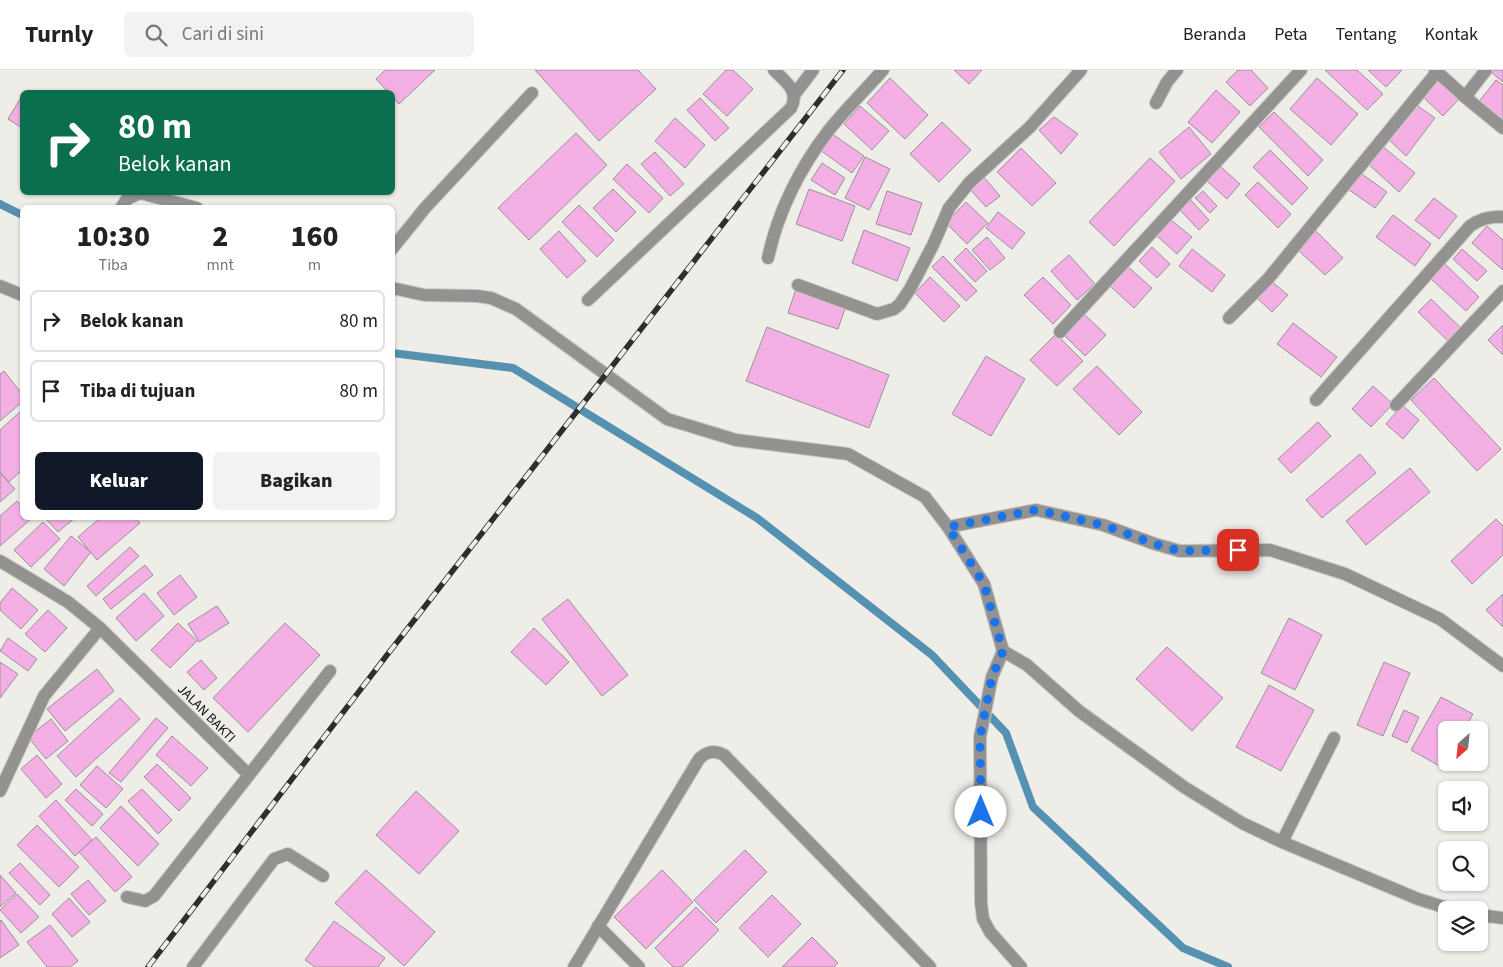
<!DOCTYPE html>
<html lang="id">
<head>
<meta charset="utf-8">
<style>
  :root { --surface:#fff; --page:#f2f2f2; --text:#222; --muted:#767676; --line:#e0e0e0; --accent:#111827 }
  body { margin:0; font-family:"Source Sans 3",sans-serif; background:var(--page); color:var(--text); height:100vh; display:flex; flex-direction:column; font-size:19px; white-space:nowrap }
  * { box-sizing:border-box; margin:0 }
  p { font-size:16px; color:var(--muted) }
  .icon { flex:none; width:28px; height:28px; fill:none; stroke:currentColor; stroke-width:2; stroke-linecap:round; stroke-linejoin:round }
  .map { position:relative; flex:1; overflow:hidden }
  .details { position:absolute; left:20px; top:135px; width:375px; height:315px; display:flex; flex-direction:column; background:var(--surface); border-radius:8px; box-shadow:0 1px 4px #0004 }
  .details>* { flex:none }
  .guide { position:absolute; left:20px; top:20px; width:375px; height:105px; border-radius:8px; box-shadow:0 1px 4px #0004; background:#0b6e4f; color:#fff; overflow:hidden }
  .needle { width:32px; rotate:207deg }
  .controls { position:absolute; left:1438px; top:651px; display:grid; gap:10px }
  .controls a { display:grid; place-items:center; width:50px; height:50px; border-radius:8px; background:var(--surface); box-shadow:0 1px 4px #0004; font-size:25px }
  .pin { position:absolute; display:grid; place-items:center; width:42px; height:42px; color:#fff; margin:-21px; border-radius:10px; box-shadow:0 2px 8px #0006 }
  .me { position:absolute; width:55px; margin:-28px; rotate:0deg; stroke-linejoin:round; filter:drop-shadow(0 0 4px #0008) }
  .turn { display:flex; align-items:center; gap:18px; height:105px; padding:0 15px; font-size:22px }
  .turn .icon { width:65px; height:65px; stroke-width:2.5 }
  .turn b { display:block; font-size:35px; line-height:42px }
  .eta { display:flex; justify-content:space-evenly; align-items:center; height:85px; text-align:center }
  .eta b { font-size:30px; font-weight:800; line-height:35px }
  .primary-button { display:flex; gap:10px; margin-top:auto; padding:10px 15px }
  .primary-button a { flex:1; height:58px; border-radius:8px; background:var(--accent); color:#fff; font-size:20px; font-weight:800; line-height:58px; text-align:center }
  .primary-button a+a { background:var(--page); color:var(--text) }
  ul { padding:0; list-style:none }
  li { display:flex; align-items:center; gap:15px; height:62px; margin:0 10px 8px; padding:0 5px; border:2px solid var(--line); border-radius:8px }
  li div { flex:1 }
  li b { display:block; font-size:19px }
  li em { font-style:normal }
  header { display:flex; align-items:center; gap:30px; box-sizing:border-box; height:70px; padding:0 25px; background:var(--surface); border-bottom:1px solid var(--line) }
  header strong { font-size:24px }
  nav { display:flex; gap:28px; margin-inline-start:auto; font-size:18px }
  .search { width:350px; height:45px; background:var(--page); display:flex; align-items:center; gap:12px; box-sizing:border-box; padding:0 18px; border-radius:8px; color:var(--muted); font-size:19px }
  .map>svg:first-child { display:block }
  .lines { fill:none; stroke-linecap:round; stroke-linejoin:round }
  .stream { stroke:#5591b0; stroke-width:8 }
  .building { fill:#f4afe5; stroke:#989397 }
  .service-casing { stroke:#cbc9c5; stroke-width:14 }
  .minor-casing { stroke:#cbc9c5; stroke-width:14 }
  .service { stroke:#949291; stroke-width:12 }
  .minor { stroke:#949291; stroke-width:12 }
  .rail-casing { stroke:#2f2e2c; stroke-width:5.5 }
  .rail { stroke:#efede8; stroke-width:4; stroke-dasharray:11; stroke-linecap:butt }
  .route { stroke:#1a73e8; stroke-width:9; stroke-dasharray:0 16.2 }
  .labels { text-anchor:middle; stroke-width:4; stroke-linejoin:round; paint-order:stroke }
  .street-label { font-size:14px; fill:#100f0e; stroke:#efede8 }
</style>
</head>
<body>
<header>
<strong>Turnly</strong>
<div class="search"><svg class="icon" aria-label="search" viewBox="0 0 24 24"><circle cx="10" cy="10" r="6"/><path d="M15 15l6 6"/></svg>Cari di sini</div>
<nav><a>Beranda</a><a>Peta</a><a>Tentang</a><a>Kontak</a></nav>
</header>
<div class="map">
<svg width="1503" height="897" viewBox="0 0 1503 897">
  <rect width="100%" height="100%" fill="#efede8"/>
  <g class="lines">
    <!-- stream -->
    <g class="stream">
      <polyline points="0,134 22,145"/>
      <polyline points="392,283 513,298 757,448 932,585 1006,663 1033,737 1183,878 1228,897"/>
    </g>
  </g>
  <!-- building -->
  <g class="building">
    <polygon points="385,0 435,0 399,34 392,27 392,22 388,22 376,9"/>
    <polygon points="535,0 638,0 656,19 599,71"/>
    <polygon points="726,0 733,0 753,19 727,46 703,24"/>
    <polygon points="954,0 982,0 969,14"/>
    <polygon points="1238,0 1251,0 1268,18 1250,36 1226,12"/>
    <polygon points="1325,0 1357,0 1383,24 1367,40"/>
    <polygon points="1368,0 1402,0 1386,17"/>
    <polygon points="1495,0 1503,0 1503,12 1492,3"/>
    <polygon points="1437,7 1461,27 1443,46 1422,26"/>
    <polygon points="890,8 928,45 905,69 867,33"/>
    <polygon points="1317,8 1358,44 1331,75 1290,39"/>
    <polygon points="1496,10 1503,15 1503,54 1477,34"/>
    <polygon points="1216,20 1240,42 1212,73 1188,52"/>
    <polygon points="700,28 729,58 715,71 687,40"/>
    <polygon points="20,29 22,31 22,58 8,49"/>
    <polygon points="1415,34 1435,48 1406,86 1387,68"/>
    <polygon points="860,36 889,61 872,80 844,54"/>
    <polygon points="1274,42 1323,90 1308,106 1259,57"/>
    <polygon points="1054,47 1078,64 1061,84 1039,60"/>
    <polygon points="675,48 705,75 685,98 655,71"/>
    <polygon points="942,52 971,80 939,112 910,84"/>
    <polygon points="1189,57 1211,84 1181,109 1159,82"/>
    <polygon points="576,63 607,95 529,170 498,138"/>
    <polygon points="831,63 864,86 852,103 820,80"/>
    <polygon points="1381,75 1415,103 1399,122 1367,93"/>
    <polygon points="1021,78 1056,113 1032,136 997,102"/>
    <polygon points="1270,80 1308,118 1292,135 1253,97"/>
    <polygon points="655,82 684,114 670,126 641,94"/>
    <polygon points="865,87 890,99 869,140 845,128"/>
    <polygon points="1150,88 1175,111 1114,176 1089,152"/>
    <polygon points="822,93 845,108 835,125 811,110"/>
    <polygon points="627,94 663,128 649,143 613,109"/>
    <polygon points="1221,97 1240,114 1227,129 1207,111"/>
    <polygon points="1359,102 1387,122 1375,138 1345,117"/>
    <polygon points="982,105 1000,126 986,137 968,117"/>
    <polygon points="1258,112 1291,144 1278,158 1245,125"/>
    <polygon points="613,119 636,142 616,162 593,138"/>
    <polygon points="809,119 855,136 842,171 796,154"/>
    <polygon points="887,121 922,133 911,165 876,154"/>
    <polygon points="1203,121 1217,136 1210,143 1195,128"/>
    <polygon points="1189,128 1209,150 1199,160 1178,138"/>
    <polygon points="1434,128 1457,146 1439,169 1415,150"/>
    <polygon points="966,132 988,153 967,174 946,153"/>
    <polygon points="579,135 614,170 597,187 562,152"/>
    <polygon points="998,142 1025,163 1012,179 986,158"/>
    <polygon points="1393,145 1431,174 1415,196 1376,167"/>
    <polygon points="1171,150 1192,167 1177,184 1157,166"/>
    <polygon points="1487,156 1503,170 1503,200 1472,173"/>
    <polygon points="864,160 910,178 897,211 852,193"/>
    <polygon points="559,161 586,191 567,208 540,179"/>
    <polygon points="1316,161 1343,188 1325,205 1299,181"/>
    <polygon points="987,167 1005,188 990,200 972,180"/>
    <polygon points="1152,177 1170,194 1157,208 1139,191"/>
    <polygon points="966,178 987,201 975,212 954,190"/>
    <polygon points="1192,179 1225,205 1212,222 1179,196"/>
    <polygon points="1462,179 1487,201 1477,211 1453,189"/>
    <polygon points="1069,185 1095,214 1077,230 1051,201"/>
    <polygon points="943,186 977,221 966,231 932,197"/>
    <polygon points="1444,193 1479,227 1466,241 1430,208"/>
    <polygon points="1127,196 1152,218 1134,238 1109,215"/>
    <polygon points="930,207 960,236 944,252 915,223"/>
    <polygon points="1043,207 1071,235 1053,254 1024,225"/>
    <polygon points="1271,211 1288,225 1272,242 1256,227"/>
    <polygon points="796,219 846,236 838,259 788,243"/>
    <polygon points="1431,229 1463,260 1450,273 1418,242"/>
    <polygon points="1083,243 1106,265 1085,286 1063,264"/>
    <polygon points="1293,253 1337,287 1321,307 1277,274"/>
    <polygon points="1503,255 1503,285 1488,270"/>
    <polygon points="767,257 889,305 869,358 746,311"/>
    <polygon points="1056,264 1083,291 1057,316 1030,290"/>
    <polygon points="986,286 1025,309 991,366 952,344"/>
    <polygon points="1097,296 1142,342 1119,365 1073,319"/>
    <polygon points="4,301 22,324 22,332 0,351 0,304"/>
    <polygon points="1434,308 1501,379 1477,401 1411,330"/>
    <polygon points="1373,316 1393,334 1371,357 1352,339"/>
    <polygon points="1402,335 1419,350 1403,369 1386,354"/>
    <polygon points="21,341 22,342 22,400 9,412 0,402 0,360"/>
    <polygon points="1318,352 1331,366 1291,403 1278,389"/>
    <polygon points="1360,384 1376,403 1322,448 1306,430"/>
    <polygon points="1410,398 1430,422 1366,475 1346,451"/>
    <polygon points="0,403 15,419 0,432"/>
    <polygon points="17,431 22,437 22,448 32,448 0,476 0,446"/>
    <polygon points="45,448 75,448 58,462"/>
    <polygon points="100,448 136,448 140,453 97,490 78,467"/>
    <polygon points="1496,449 1503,456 1503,485 1472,514 1451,491"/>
    <polygon points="43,452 60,469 31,497 14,480"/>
    <polygon points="71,466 91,482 64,516 44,499"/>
    <polygon points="130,477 139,486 96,526 87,516"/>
    <polygon points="145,495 153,505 111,539 103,529"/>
    <polygon points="180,505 197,527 174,545 157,523"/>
    <polygon points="12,518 38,540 21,559 0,540 0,533"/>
    <polygon points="144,523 164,546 136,571 116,548"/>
    <polygon points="1503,524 1503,557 1486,540"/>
    <polygon points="568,529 628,605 602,626 542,549"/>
    <polygon points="217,536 229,553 199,572 188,554"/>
    <polygon points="48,540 67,558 45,582 25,564"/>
    <polygon points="1289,548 1322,565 1295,620 1261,603"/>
    <polygon points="178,553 197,571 170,598 151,580"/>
    <polygon points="285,553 320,585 248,662 213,628"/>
    <polygon points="534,558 569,592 546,615 511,582"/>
    <polygon points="8,568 37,589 28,601 0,581"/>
    <polygon points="1167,577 1223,628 1192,661 1136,609"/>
    <polygon points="201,590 217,608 204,620 187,602"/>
    <polygon points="0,592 18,604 0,628"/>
    <polygon points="1384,592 1410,603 1383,666 1357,655"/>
    <polygon points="97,599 114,621 65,661 47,639"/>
    <polygon points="1269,615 1314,640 1281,701 1236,677"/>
    <polygon points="1441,627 1473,644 1464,660 1446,660 1447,692 1443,698 1411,680"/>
    <polygon points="120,628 140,649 76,707 57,686"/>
    <polygon points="1404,640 1419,647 1407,673 1392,666"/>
    <polygon points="156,648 168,658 121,712 109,703"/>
    <polygon points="51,649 68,671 46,689 28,667"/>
    <polygon points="172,666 208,698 191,716 156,685"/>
    <polygon points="37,685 62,714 46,728 21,699"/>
    <polygon points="157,694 191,728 179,741 144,707"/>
    <polygon points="97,696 123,719 106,738 80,715"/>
    <polygon points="76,719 103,744 92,756 65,730"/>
    <polygon points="142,719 172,750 158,764 128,731"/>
    <polygon points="416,721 459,761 419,804 376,765"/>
    <polygon points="56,730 92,770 75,786 39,746"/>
    <polygon points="121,736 159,774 138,796 100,758"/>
    <polygon points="37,755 79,797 59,817 17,775"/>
    <polygon points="96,767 132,807 115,822 79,782"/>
    <polygon points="745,780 767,802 716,853 694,830"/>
    <polygon points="20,793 50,825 40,835 9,803"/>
    <polygon points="366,800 435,862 404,896 335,833"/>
    <polygon points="662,800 693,832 646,879 614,847"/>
    <polygon points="0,805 16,823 0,837"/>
    <polygon points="88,810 106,831 89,845 71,824"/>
    <polygon points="17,824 39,847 21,863 0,840"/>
    <polygon points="772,825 801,854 768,887 739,858"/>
    <polygon points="69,828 90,852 72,867 52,844"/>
    <polygon points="696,837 719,860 682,897 673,897 655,878"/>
    <polygon points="1,850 19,875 0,888 0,851"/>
    <polygon points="334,851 385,888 378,897 315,897 305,890"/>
    <polygon points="50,855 78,891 70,897 47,897 27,872"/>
    <polygon points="812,867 838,893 834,897 782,897"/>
  </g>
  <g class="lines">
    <defs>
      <g id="service">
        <polyline points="392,179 425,138 532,23"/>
        <polyline points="1282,772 1334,668"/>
      </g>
      <g id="minor">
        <polyline points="1435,0 1465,27 1486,0"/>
        <polyline points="794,25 813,0"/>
        <polyline points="1465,27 1503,58"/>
        <polyline points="1156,33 1167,12 1177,0"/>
        <polyline points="121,138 127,129 140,123 197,138"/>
        <path d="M 768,188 C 778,141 800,98 829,60 C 846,39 865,20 883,0"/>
        <polyline points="798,215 877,244 894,239 900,234 910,219 933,175 949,138 969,113 1030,57 1081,0"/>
        <polyline points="0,216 22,225"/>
        <polyline points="392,218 424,225 477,226 491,228 516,239 667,349 736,370 848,384 925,427 948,457 984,514 1003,581"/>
        <path d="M 588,230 L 791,38 C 800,21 785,11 774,0"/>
        <polyline points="1229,248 1268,209 1437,2"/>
        <polyline points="1060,262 1301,0"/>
        <path d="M 1316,330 L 1470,156 C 1480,149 1490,146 1503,147"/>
        <polyline points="1396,335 1503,221"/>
        <polyline points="948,457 1036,440 1103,455 1155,474 1180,481 1270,480 1345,504 1440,549 1503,596"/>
        <polyline points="0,491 68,532 100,558 249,705 154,826 145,831 127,827"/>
        <polyline points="249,705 330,601"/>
        <polyline points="0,721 44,626 100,558"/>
        <polyline points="1479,845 1503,848"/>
        <polyline points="598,856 639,897"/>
        <polyline points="193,897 274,789 288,784 323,806"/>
        <path d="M 574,897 L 699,689 C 707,681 715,680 724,685 L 930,897"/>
        <polyline points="1021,897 990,862 983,849 981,833 980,667 992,607 1003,581 1027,595 1079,641 1184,717 1242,753 1282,772 1418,829 1454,840"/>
      </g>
    </defs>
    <!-- service casing -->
    <use href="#service" class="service-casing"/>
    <!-- minor casing -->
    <use href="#minor" class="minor-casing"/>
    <!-- service -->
    <use href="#service" class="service"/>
    <!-- minor -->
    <use href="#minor" class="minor"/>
    <defs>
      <polyline id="rail" points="148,897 387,585 843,0"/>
    </defs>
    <!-- rail casing -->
    <use href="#rail" class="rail-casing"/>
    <!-- rail -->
    <use href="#rail" class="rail"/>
  </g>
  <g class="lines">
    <!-- route -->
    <polyline class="route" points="981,742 980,667 992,607 1003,581 984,514 948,457 1036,440 1103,455 1155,474 1180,481 1238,480"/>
  </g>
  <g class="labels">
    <!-- street labels -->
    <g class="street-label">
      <text transform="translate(207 643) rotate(45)" y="5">JALAN BAKTI</text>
    </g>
  </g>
</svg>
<div class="controls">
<a><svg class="needle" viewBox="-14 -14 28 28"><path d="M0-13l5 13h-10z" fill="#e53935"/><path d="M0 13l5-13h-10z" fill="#767676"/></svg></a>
<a><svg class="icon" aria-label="sound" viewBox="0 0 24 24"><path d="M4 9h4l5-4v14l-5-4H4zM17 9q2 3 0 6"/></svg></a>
<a><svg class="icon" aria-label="search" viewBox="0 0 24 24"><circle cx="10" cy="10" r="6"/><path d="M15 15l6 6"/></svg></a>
<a><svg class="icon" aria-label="layers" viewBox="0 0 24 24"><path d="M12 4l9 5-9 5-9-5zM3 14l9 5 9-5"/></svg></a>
</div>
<div class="pin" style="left:1238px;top:480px;background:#d93025"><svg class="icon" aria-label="arrive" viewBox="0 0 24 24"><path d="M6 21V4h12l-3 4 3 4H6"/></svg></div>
<svg class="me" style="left:981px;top:742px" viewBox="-20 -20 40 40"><circle r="19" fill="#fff"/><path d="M0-13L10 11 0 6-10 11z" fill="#1a73e8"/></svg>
<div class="guide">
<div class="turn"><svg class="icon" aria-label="right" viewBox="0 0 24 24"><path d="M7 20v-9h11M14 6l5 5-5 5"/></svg><div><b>80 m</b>Belok kanan</div></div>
</div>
<section class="details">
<div class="eta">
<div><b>10:30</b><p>Tiba</p></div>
<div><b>2</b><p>mnt</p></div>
<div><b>160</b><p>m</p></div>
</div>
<ul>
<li><svg class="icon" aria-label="right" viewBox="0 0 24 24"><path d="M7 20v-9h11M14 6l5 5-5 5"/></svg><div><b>Belok kanan</b></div><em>80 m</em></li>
<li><svg class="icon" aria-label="arrive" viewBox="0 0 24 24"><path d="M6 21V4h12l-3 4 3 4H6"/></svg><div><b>Tiba di tujuan</b></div><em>80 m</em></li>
</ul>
<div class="primary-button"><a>Keluar</a><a>Bagikan</a></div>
</section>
</div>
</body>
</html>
